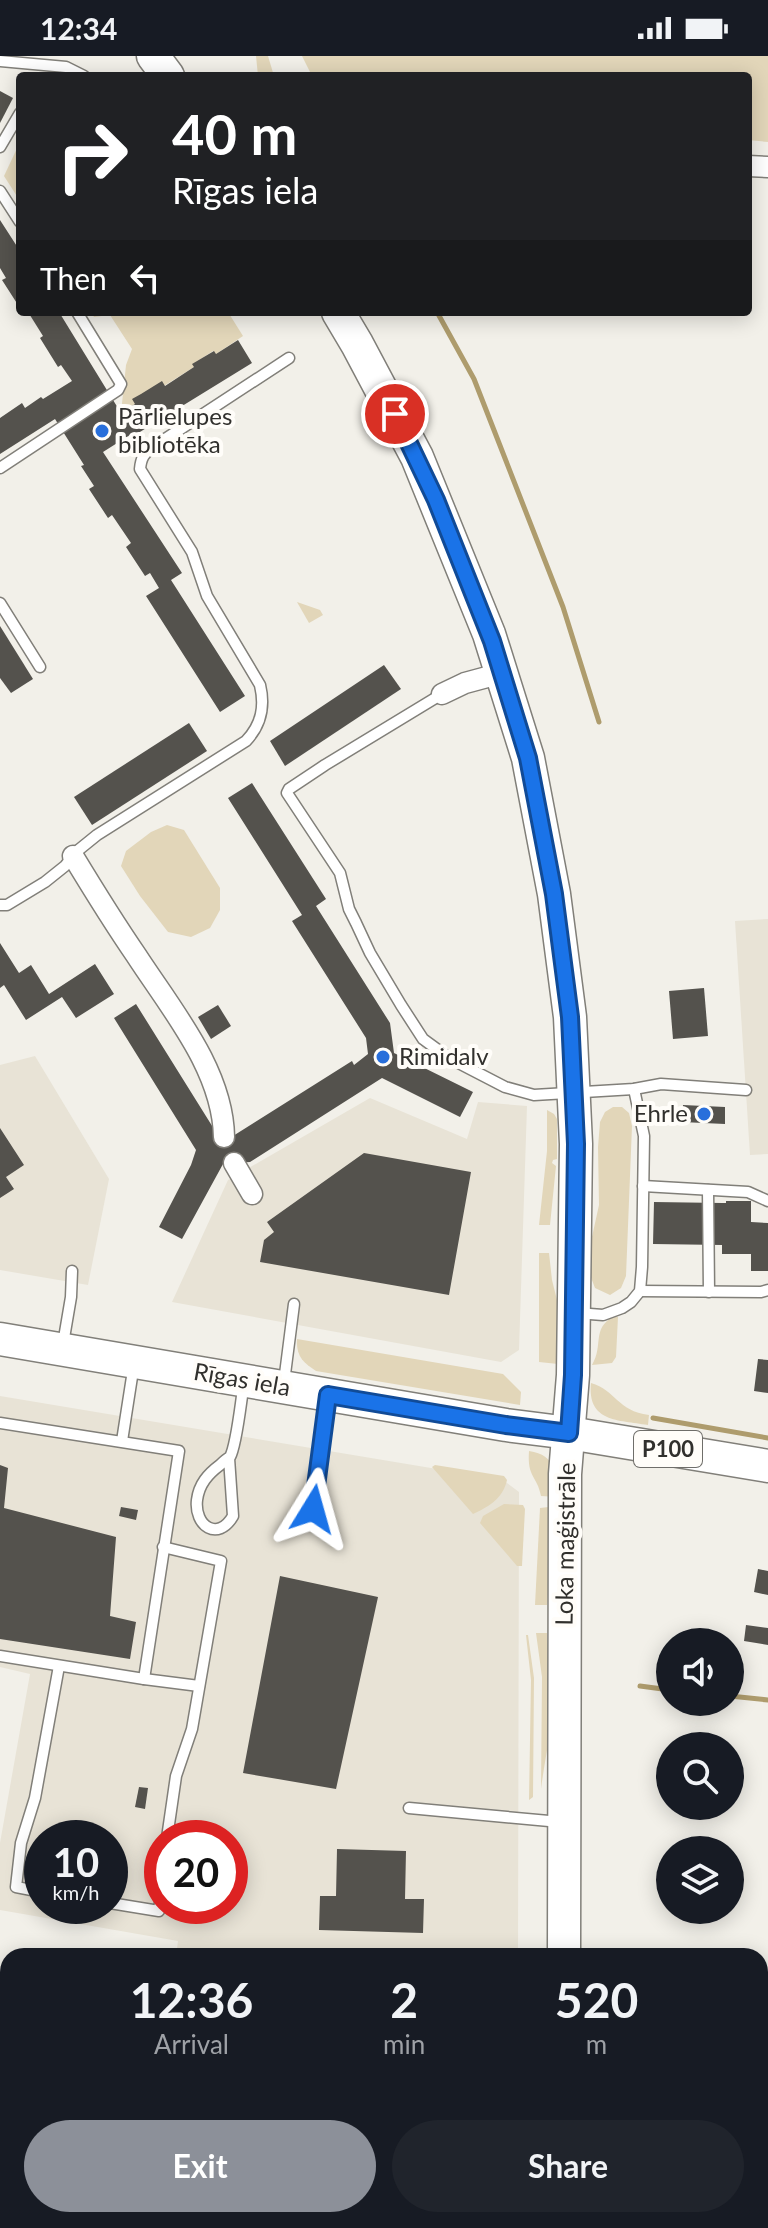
<!DOCTYPE html>
<html lang="en">
<head>
<meta charset="utf-8">
<style>
  :root { --surface:#171b24; --page:#20242c; --text:#f1f3f6; --muted:#9ea1a6; --accent:#8c9099 }
  body { margin:0; font-family:Lato,sans-serif; background:var(--page); color:var(--text); height:100vh; display:flex; flex-direction:column; font-size:30px; white-space:nowrap }
  * { box-sizing:border-box; margin:0 }
  p { font-size:26px; color:var(--muted) }
  .icon { flex:none; width:44px; height:44px; fill:none; stroke:currentColor; stroke-width:2; stroke-linecap:round; stroke-linejoin:round }
  .map { position:relative; flex:1; overflow:hidden }
  .drawer { position:absolute; left:0px; top:1892px; width:768px; height:280px; display:flex; flex-direction:column; background:var(--surface); border-radius:24px 24px 0 0; box-shadow:0 4px 20px #0003 }
  .drawer>* { flex:none }
  .guide { position:absolute; left:16px; top:16px; width:736px; height:244px; border-radius:8px; box-shadow:0 4px 20px #0003; background:#202124; color:#fff; overflow:hidden }
  .buttons { position:absolute; left:656px; top:1572px; display:grid; gap:16px }
  .buttons a { display:grid; place-items:center; width:88px; height:88px; border-radius:50%; background:var(--surface); box-shadow:0 4px 20px #0003; font-size:40px }
  .speed { position:absolute; left:24px; top:1764px; display:flex; gap:16px; font-size:40px; font-weight:700; text-align:center }
  .speed>* { display:grid; place-content:center; width:104px; height:104px; border-radius:50%; background:var(--surface); box-shadow:0 4px 20px #0003; line-height:1 }
  .speed small { font-size:20px; font-weight:400 }
  .speed .limit { border:12px solid #d22; background:#fff; color:#111 }
  .pin { position:absolute; display:grid; place-items:center; width:68px; height:68px; color:#fff; margin:-34px; border:4px solid #fff; border-radius:50%; box-shadow:0 2px 8px #0007 }
  .me { position:absolute; width:88px; margin:-44px; rotate:8deg; stroke-linejoin:round; filter:drop-shadow(0 0 6px #0008) }
  .turn { display:flex; align-items:center; gap:28px; height:168px; padding:0 24px; font-size:36px }
  .turn .icon { width:104px; height:104px; stroke-width:2.5 }
  .turn b { display:block; font-size:56px; line-height:68px }
  .then { display:flex; align-items:center; height:76px; padding:0 24px; background:#0003; gap:16px; font-size:30px }
  .eta { display:flex; justify-content:space-evenly; align-items:center; height:136px; text-align:center }
  .eta b { font-size:48px; font-weight:700; line-height:56px }
  .button { display:flex; gap:16px; margin-top:auto; padding:16px 24px }
  .button a { flex:1; height:92px; border-radius:48px; background:var(--accent); color:#fff; font-size:32px; font-weight:700; line-height:92px; text-align:center }
  .button a+a { background:var(--page); color:var(--text) }
  .status { display:flex; justify-content:space-between; align-items:center; height:56px; padding:0 40px; background:var(--surface); direction:ltr }
  .status svg { height:22px; fill:currentColor }
  .map>svg:first-child { display:block }
  .built { fill:#e8e3d6; fill-rule:evenodd }
  .green { fill:#e2d6b9 }
  .lines { fill:none; stroke-linecap:round; stroke-linejoin:round }
  .stream { stroke:#ae9c6d; stroke-width:5 }
  .building { fill:#54524d }
  .service-casing { stroke:#817f79; stroke-width:13 }
  .minor-casing { stroke:#817f79; stroke-width:23 }
  .primary-casing { stroke:#817f79; stroke-width:35 }
  .service { stroke:#fff; stroke-width:10 }
  .minor { stroke:#fff; stroke-width:20 }
  .primary { stroke:#fff; stroke-width:32 }
  .route-casing { stroke:#114b97; stroke-width:20 }
  .route { stroke:#1a73e8; stroke-width:14 }
  .poi-dot { fill:#286fdb; stroke:#fffdf9; stroke-width:3 }
  .labels { text-anchor:middle; stroke-width:8; stroke-linejoin:round; paint-order:stroke }
  .shield { fill:#fffdf9; stroke:#6f6e6a; stroke-width:2 }
  .shield-label { font-size:22px; font-weight:bold; fill:#31302d }
  .poi-label { font-size:24px; fill:#31302d; stroke:#fffdf9; text-anchor:start }
  .street-label { font-size:24px; fill:#31302d; stroke:#fffdf9 }
</style>
</head>
<body>
<div class="status"><b>12:34</b><svg viewBox="0 0 49 12"><path d="M0 12V9h3v3zM5 12V6h3v6zM10 12V3h3v9zM15 12V0h3v12zM26 1h20v11H26zM47 4h2v5h-2z"/></svg></div>
<div class="map">
<svg width="768" height="2172" viewBox="0 0 768 2172">
  <rect width="100%" height="100%" fill="#f2f0e9"/>
  <!-- built -->
  <g class="built">
    <polygon points="768,863 768,1098 750,1099 735,865"/>
    <polygon points="35,1000 109,1123 88,1229 0,1214 0,1009"/>
    <polygon points="370,1042 467,1083 478,1046 527,1050 519,1294 501,1306 172,1246 228,1124"/>
    <path d="M 0,1340 L 503,1424 L 519,1436 L 518,1900 L 176,1900 L 178,1885 L 0,1854 L 0,1787 L 30,1618 L 0,1611 ZM 42,1782 L 110,1782 L 110,1850 L 42,1850 ZM 162,1782 L 230,1782 L 230,1850 L 162,1850 Z"/>
    <polygon points="140,2164 516,2164 516,2172 139,2172"/>
  </g>
  <!-- green -->
  <g class="green">
    <polygon points="256,0 268,0 274,20 258,20"/>
    <polygon points="302,0 768,0 768,86 748,84 748,20 312,20"/>
    <polygon points="20,86 20,145 4,120"/>
    <polygon points="91,256 228,256 243,280 216,298 213,295 193,308 194,311 121,357 126,309 132,293 110,259 94,261"/>
    <polygon points="297,546 320,554 323,559 309,567"/>
    <polygon points="167,769 184,774 220,832 220,854 210,872 191,881 168,876 140,840 121,810 126,795 151,776"/>
    <polygon points="613,1051 622,1051 629,1057 632,1070 626,1220 621,1232 610,1239 595,1232 590,1219 588,1199 599,1149 598,1091 600,1066 605,1056"/>
    <polygon points="547,1054 554,1058 557,1063 557,1103 553,1104 552,1107 556,1110 550,1169 539,1169 547,1095"/>
    <polygon points="539,1197 549,1197 552,1224 557,1244 558,1308 539,1306"/>
    <path d="M 614,1260 L 618,1261 L 616,1301 L 612,1307 L 592,1309 C 604,1289 591,1273 614,1260 Z"/>
    <path d="M 297,1283 L 503,1318 L 521,1336 L 520,1349 L 316,1315 C 303,1307 296,1300 297,1283 Z"/>
    <path d="M 591,1327 C 616,1334 617,1355 649,1359 L 648,1369 C 618,1364 587,1366 591,1327 Z"/>
    <path d="M 529,1395 C 557,1399 556,1419 557,1441 L 541,1440 C 537,1419 527,1422 529,1395 Z"/>
    <path d="M 435,1409 L 504,1420 L 507,1424 C 503,1442 490,1450 473,1458 L 432,1411 Z"/>
    <polygon points="504,1448 523,1449 525,1453 522,1510 517,1510 480,1467 483,1460"/>
    <polygon points="557,1450 547,1549 535,1549 540,1452"/>
    <path d="M 536,1577 L 547,1577 C 547,1594 553,1610 554,1627 C 555,1658 545,1701 541,1733 L 542,1621 Z"/>
    <polygon points="526,1579 528,1579 534,1622 533,1741 529,1744 531,1624"/>
  </g>
  <g class="lines">
    <!-- stream -->
    <g class="stream">
      <polyline points="437,256 474,323 563,551 599,666"/>
      <polyline points="653,1362 768,1382"/>
      <polyline points="640,1630 670,1634"/>
      <polyline points="730,1640 768,1644"/>
      <polyline points="760,1933 768,1933"/>
      <polyline points="760,2159 768,2159"/>
    </g>
  </g>
  <!-- building -->
  <g class="building">
    <polygon points="0,35 13,42 0,67"/>
    <polygon points="0,164 20,195 20,252 2,224 6,222 0,212"/>
    <polygon points="28,256 59,256 121,357 135,348 132,343 141,338 162,325 165,330 194,311 192,308 214,295 216,298 238,284 252,307 135,379 133,377 103,396 182,517 171,524 245,640 220,656 146,540 159,532 150,517 145,520 126,491 131,487 112,459 108,462 89,433 94,430 81,410 84,409 55,363 0,398 0,362 22,347 25,352 41,341 43,343 72,325 61,309 58,311 40,282 43,280"/>
    <polygon points="0,570 33,623 11,637 0,622"/>
    <polygon points="384,609 401,633 285,710 270,685"/>
    <polygon points="189,667 207,695 92,769 74,741"/>
    <polygon points="252,727 326,843 316,850 390,967 394,997 473,1036 460,1061 382,1022 250,1106 223,1108 182,1183 159,1171 191,1109 196,1094 114,962 136,948 219,1081 233,1080 352,1005 354,1009 368,998 366,982 292,865 302,859 228,742"/>
    <polygon points="0,887 19,917 31,909 49,938 95,908 114,938 76,962 62,941 26,964 4,929 0,932"/>
    <polygon points="704,932 708,980 673,983 669,935"/>
    <polygon points="218,949 231,970 211,983 198,961"/>
    <polygon points="683,1049 725,1051 725,1068 682,1066"/>
    <polygon points="0,1072 24,1109 6,1121 14,1133 0,1142"/>
    <polygon points="364,1097 471,1116 449,1239 260,1206 264,1184 274,1176 267,1166"/>
    <polygon points="726,1145 751,1145 751,1166 768,1167 768,1215 751,1215 751,1198 722,1198 722,1189 653,1188 654,1146 722,1147 726,1147"/>
    <polygon points="758,1303 768,1304 768,1337 754,1335"/>
    <polygon points="0,1409 8,1412 4,1452 116,1481 110,1560 136,1566 130,1603 0,1583"/>
    <polygon points="121,1451 138,1454 136,1464 119,1460"/>
    <polygon points="758,1513 768,1515 768,1539 754,1536"/>
    <polygon points="280,1520 378,1541 336,1733 243,1717"/>
    <polygon points="746,1569 768,1572 768,1589 744,1585"/>
    <polygon points="139,1731 148,1732 145,1753 135,1751"/>
    <polygon points="337,1793 406,1795 405,1843 424,1843 423,1877 319,1874 320,1840 336,1840"/>
    <polygon points="8,2164 45,2164 33,2172 0,2172 0,2170"/>
    <rect x="206" y="2164" width="181" height="8"/>
  </g>
  <g class="lines">
    <defs>
      <g id="service">
        <polyline points="0,5 66,11 84,20"/>
        <polyline points="0,91 20,57"/>
        <polyline points="0,135 20,166"/>
        <polyline points="0,412 118,334 121,328 77,256"/>
        <polyline points="0,547 40,611"/>
        <polyline points="442,638 325,709 289,733 287,737 340,817 349,853 356,867 370,897 401,949 423,983 449,1002 505,1031 534,1039 634,1033 661,1028 746,1034"/>
        <path d="M 0,849 L 7,849 L 45,826 L 65,810 L 76,796 L 97,779 L 246,685 C 262,668 265,650 260,629 L 207,540 L 192,496 L 140,413 C 141,402 144,397 153,391 L 289,302"/>
        <polyline points="643,1130 748,1136 768,1145"/>
        <polyline points="708,1134 709,1236"/>
        <polyline points="640,1235 761,1236 768,1234"/>
        <polyline points="577,1257 603,1259 622,1252 631,1246 640,1235 642,1211 644,1080 634,1033"/>
        <polyline points="63,1288 71,1241 72,1215"/>
        <polyline points="284,1326 294,1248"/>
        <polyline points="0,1367 179,1395 144,1623 0,1600"/>
        <polyline points="122,1385 134,1308"/>
        <path d="M 229,1402 L 233,1460 C 218,1486 194,1470 197,1444 C 199,1428 208,1418 220,1409 C 222,1407 228,1402 230,1401 C 237,1388 241,1343 244,1327"/>
        <polyline points="313,1453 328,1341"/>
        <polyline points="163,1491 221,1505 192,1673 176,1720 167,1782"/>
        <polyline points="144,1623 199,1630"/>
        <polyline points="409,1752 560,1766"/>
        <polyline points="42,1836 16,1831 21,1787 35,1742 59,1610"/>
        <polyline points="110,1847 159,1855 162,1830"/>
        <polyline points="0,2086 8,2092"/>
      </g>
      <g id="minor">
        <polyline points="748,110 768,111"/>
        <polyline points="442,638 465,627 502,617"/>
        <path d="M 73,800 C 93,833 114,867 136,899 C 171,953 223,1014 224,1081"/>
        <polyline points="234,1107 252,1138"/>
      </g>
      <g id="primary">
        <polyline points="153,0 168,20"/>
        <polyline points="338,256 357,288 417,401 489,578 528,702 554,838 570,961 576,1088 573,1319 565,1418 564,1900"/>
        <polyline points="0,1283 506,1369 569,1377 768,1410"/>
        <polyline points="559,2172 559,2164"/>
      </g>
    </defs>
    <!-- service casing -->
    <use href="#service" class="service-casing"/>
    <!-- minor casing -->
    <use href="#minor" class="minor-casing"/>
    <!-- primary casing -->
    <use href="#primary" class="primary-casing"/>
    <!-- service -->
    <use href="#service" class="service"/>
    <!-- minor -->
    <use href="#minor" class="minor"/>
    <!-- primary -->
    <use href="#primary" class="primary"/>
  </g>
  <g class="lines">
    <defs>
      <polyline id="route" points="313,1453 328,1339 506,1369 569,1377 573,1319 576,1088 570,961 554,838 528,702 492,585 436,444 395,358"/>
    </defs>
    <!-- route casing -->
    <use href="#route" class="route-casing"/>
    <!-- route -->
    <use href="#route" class="route"/>
  </g>
  <!-- markers -->
  <g class="poi-dot">
    <circle cx="102" cy="375" r="8"/>
    <circle cx="383" cy="1001" r="8"/>
    <circle cx="704" cy="1058" r="8"/>
  </g>
  <g class="labels">
    <!-- shield labels -->
    <rect class="shield" x="634" y="1375" width="68" height="36" rx="6"/>
    <g class="shield-label">
      <text x="668" y="1401">P100</text>
    </g>
    <!-- poi labels -->
    <g class="poi-label">
      <text x="118" y="369">Pārlielupes<tspan x="118" dy="28">bibliotēka</tspan></text>
      <text x="399" y="1009">Rimidalv</text>
      <text x="688" y="1066" text-anchor="end">Ehrle</text>
    </g>
    <!-- street labels -->
    <g class="street-label">
      <text transform="translate(242 1324) rotate(10)" y="8">Rīgas iela</text>
      <text transform="translate(566 1488) rotate(-89)" y="8">Loka maģistrāle</text>
    </g>
  </g>
</svg>
<div class="buttons">
<a><svg class="icon" aria-label="sound" viewBox="0 0 24 24"><path d="M4 9h4l5-4v14l-5-4H4zM17 9q2 3 0 6"/></svg></a>
<a><svg class="icon" aria-label="search" viewBox="0 0 24 24"><circle cx="10" cy="10" r="6"/><path d="M15 15l6 6"/></svg></a>
<a><svg class="icon" aria-label="layers" viewBox="0 0 24 24"><path d="M12 4l9 5-9 5-9-5zM3 14l9 5 9-5"/></svg></a>
</div>
<div class="speed"><div>10<small>km/h</small></div><div class="limit">20</div></div>
<div class="pin" style="left:395px;top:358px;background:#d93025"><svg class="icon" aria-label="arrive" viewBox="0 0 24 24"><path d="M6 21V4h12l-3 4 3 4H6"/></svg></div>
<svg class="me" style="left:313px;top:1453px" viewBox="-20 -20 40 40"><path d="M0-17L14 15 0 8-14 15z" fill="#1a73e8" stroke="#fff" stroke-width="4"/></svg>
<div class="guide">
<div class="turn"><svg class="icon" aria-label="right" viewBox="0 0 24 24"><path d="M7 20v-9h11M14 6l5 5-5 5"/></svg><div><b>40 m</b>Rīgas iela</div></div>
<div class="then">Then<svg class="icon" aria-label="left" viewBox="0 0 24 24"><path d="M17 20v-9H6M10 6l-5 5 5 5"/></svg></div>
</div>
<section class="drawer">
<div class="eta">
<div><b>12:36</b><p>Arrival</p></div>
<div><b>2</b><p>min</p></div>
<div><b>520</b><p>m</p></div>
</div>
<div class="button"><a>Exit</a><a>Share</a></div>
</section>
</div>
</body>
</html>
